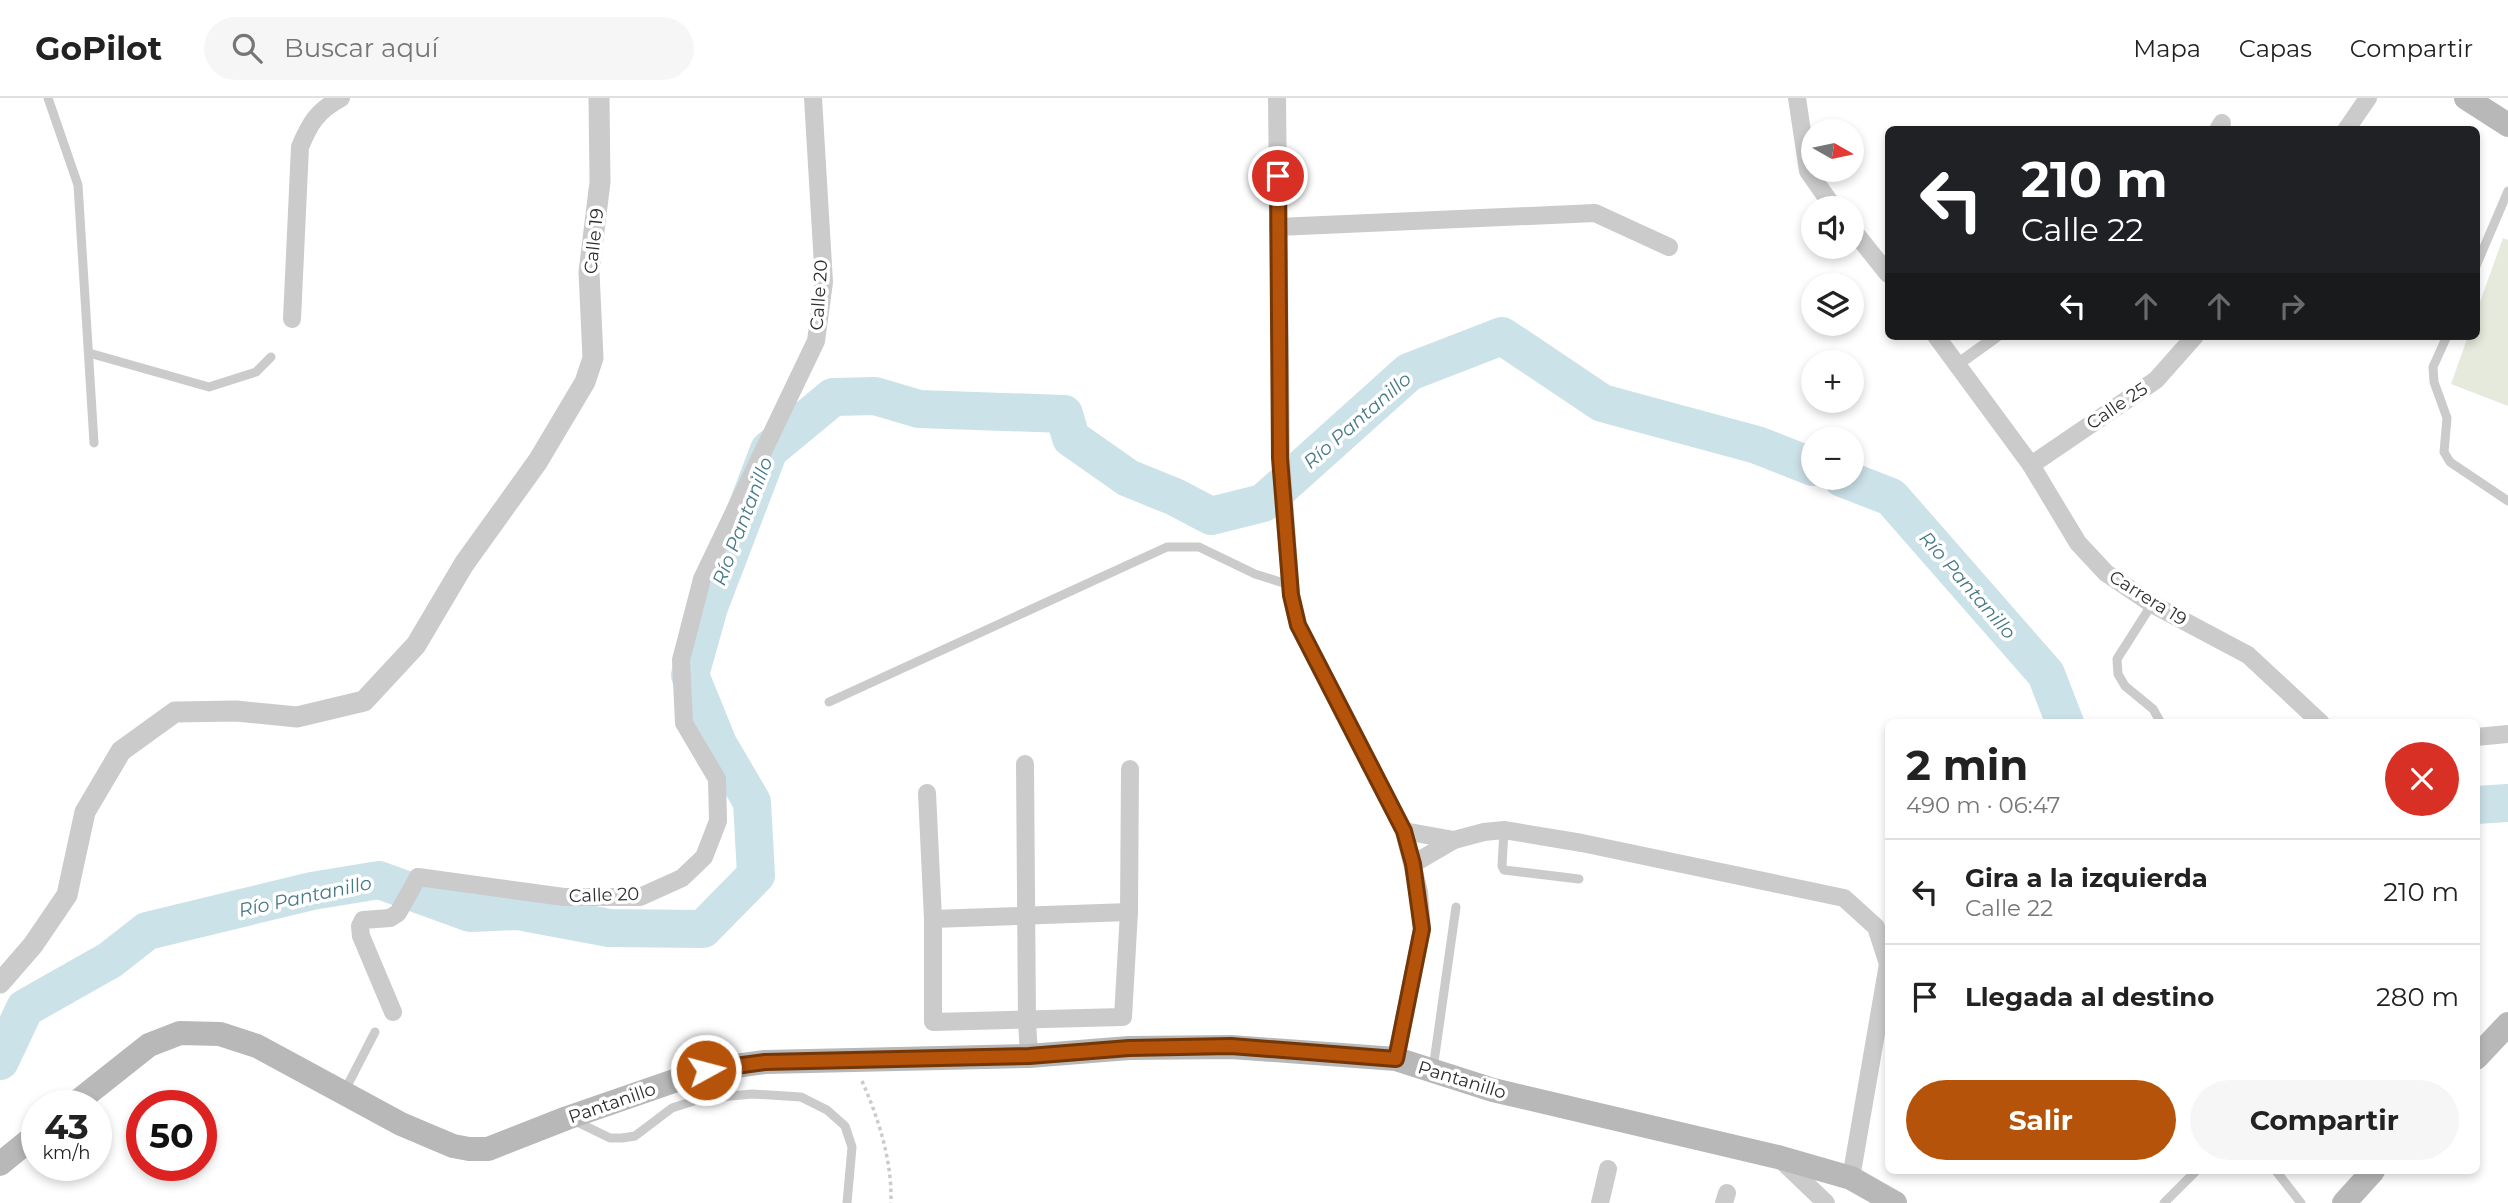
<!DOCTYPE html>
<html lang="es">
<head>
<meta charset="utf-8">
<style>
  :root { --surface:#fff; --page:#f6f6f6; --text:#222; --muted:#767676; --line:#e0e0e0; --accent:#b45309 }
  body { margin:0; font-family:Montserrat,sans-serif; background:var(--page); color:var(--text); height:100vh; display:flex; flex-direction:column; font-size:26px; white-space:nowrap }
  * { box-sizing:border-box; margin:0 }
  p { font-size:23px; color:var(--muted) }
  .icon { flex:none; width:38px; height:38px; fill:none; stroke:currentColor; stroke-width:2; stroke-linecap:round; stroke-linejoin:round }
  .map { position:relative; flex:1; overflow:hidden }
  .drawer { position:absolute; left:1885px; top:621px; width:595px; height:455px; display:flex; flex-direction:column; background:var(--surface); border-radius:10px; box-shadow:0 4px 10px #0003 }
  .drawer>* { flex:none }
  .top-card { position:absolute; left:1885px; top:28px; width:595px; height:214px; border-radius:10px; box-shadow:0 4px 10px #0003; background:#202124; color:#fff; overflow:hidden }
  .needle { width:46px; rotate:99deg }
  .fabs { position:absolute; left:1801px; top:21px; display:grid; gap:14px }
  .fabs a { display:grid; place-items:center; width:63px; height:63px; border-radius:50%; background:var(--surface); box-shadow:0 4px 10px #0003; font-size:35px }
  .speed { position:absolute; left:21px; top:992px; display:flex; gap:14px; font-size:35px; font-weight:700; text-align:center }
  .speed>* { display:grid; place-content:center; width:91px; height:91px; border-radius:50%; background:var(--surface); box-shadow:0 4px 10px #0003; line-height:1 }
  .speed small { font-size:18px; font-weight:400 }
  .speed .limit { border:10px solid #d22; background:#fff; color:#111 }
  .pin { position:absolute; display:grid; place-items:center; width:60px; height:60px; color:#fff; margin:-30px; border:4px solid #fff; border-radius:50%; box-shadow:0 2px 7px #0007 }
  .me { position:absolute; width:77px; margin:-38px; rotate:83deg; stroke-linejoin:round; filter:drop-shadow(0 0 5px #0008) }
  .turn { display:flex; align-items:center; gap:24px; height:147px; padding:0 21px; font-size:32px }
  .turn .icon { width:91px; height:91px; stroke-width:2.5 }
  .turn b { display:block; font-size:49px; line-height:60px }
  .lanes { display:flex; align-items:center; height:66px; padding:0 21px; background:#0003; justify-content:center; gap:35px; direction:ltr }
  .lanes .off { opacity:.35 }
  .round { display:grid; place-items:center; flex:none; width:74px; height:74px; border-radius:37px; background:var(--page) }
  .summary { display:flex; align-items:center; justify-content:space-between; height:119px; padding:0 21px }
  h1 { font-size:42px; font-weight:700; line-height:52px }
  .action { display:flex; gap:14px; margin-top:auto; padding:14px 21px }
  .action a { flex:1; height:80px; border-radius:42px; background:var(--accent); color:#fff; font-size:28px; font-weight:700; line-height:80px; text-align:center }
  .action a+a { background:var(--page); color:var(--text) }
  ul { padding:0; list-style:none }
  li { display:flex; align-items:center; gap:21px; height:105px; padding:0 21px; border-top:2px solid var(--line) }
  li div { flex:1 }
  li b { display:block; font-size:26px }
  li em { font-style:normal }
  header { display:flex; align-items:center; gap:42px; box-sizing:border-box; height:98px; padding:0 35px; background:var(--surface); border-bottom:2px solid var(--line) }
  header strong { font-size:33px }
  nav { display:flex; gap:38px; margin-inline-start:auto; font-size:24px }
  .search { width:490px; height:63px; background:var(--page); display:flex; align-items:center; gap:18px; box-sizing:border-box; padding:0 24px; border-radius:38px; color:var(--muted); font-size:26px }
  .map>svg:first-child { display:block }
  .green { fill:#e6eadd }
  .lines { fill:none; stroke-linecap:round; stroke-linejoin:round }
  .river { stroke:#cbe2e8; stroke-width:38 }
  .path { stroke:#cbcbcb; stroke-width:3.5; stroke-dasharray:3.5 3.5; stroke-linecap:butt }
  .service { stroke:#cbcbcb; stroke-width:9 }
  .pedestrian { stroke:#cbcbcb; stroke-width:12 }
  .minor { stroke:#cbcbcb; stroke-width:18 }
  .tertiary { stroke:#cbcbcb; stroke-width:21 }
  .secondary { stroke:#b8b8b8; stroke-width:24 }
  .route-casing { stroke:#753606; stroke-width:18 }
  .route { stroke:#b45309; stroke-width:12 }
  .labels { text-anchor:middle; stroke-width:7; stroke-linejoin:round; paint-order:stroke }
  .street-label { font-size:18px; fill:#2e2e2e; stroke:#fff }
  .water-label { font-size:19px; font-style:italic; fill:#457987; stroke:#fff }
</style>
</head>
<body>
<header>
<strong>GoPilot</strong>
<div class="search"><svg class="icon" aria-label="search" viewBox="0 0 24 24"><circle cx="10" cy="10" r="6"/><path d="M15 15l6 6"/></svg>Buscar aquí</div>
<nav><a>Mapa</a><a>Capas</a><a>Compartir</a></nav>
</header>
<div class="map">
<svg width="2508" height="1105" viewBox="0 0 2508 1105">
  <rect width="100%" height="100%" fill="#fff"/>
  <!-- green -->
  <polygon class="green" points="2503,140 2508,142 2508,308 2451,286 2468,238 2476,238 2476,215"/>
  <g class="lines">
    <!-- river -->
    <g class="river">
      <polyline points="1842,380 1891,399 2046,576 2065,625"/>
      <polyline points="2476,707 2508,705"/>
      <polyline points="0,963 25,910 110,862 147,833 312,793 379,782 470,815 518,813 609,830 703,831 756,777 752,704 718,646 690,577 709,509 769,352 833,299 875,298 919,311 1064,316 1071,340 1128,380 1175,399 1211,418 1263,405 1409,274 1502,238 1602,305 1757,347 1813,369"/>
    </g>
    <!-- path -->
    <path class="path" d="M 862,983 C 879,1022 892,1062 891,1105"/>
    <!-- service -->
    <g class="service">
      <polyline points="48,0 78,87 94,345"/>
      <polyline points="2476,168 2508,93"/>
      <polyline points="2447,238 2433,269 2434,284 2447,320 2444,354 2450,364 2508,403"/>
      <polyline points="89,255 209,289 256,274 271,259"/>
      <polyline points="2152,506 2117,561 2118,576 2125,588 2153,611 2161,625"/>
      <polyline points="829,604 1167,449 1199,449 1255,476 1290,487"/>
      <polyline points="1504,732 1502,768 1504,772 1579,781"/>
      <polyline points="1433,971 1456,809"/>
      <polyline points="344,994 375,934"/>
      <polyline points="575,1023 610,1040 622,1040 635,1038 672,1010 700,1001 752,996 801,999 827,1012 845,1028 852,1049 847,1105"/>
      <polyline points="2276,1073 2301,1105"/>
      <polyline points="2164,1105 2196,1073"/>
    </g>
    <!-- pedestrian -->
    <polyline class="pedestrian" points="1958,266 1997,238"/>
    <!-- minor -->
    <g class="minor">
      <polyline points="1277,0 1281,360 1291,497 1298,527 1404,733 1419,794 1422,831 1396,961"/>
      <polyline points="1797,0 1808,73 1834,110"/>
      <polyline points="2218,32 2222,25"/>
      <polyline points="2346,32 2368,0"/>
      <polyline points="1278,129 1595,115 1669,149"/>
      <polyline points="1852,131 1888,176"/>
      <path d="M 292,221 L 300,49 C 310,25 317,13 341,0"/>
      <polyline points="1936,238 2031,367 2078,445 2106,475 2152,506 2248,557 2321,625"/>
      <polyline points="2031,367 2156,282 2195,238"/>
      <polyline points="2476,639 2508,636"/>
      <polyline points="1025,666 1027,923 1029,958"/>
      <polyline points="927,695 933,821 933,924 1123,919 1129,814 1130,671"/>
      <polyline points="1404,733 1454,742"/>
      <polyline points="1413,766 1454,742 1484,734 1504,732 1582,745 1844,800 1876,829 1888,866 1851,1080"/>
      <polyline points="933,821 1129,814"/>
      <polyline points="393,914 361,838 360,828 363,822 390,820 398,815 418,779 564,799 640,799 682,780 704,759 718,723 717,681 684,625 681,562 702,481 816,243 824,184 813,0"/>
      <polyline points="1780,1061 1826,1105"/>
      <polyline points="1600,1105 1608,1071"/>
      <polyline points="1724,1105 1727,1095"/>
    </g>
    <!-- tertiary -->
    <polyline class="tertiary" points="0,885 33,847 67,797 85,714 121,653 175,614 236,613 297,619 364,603 416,547 464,466 538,363 585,284 593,260 589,174 600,84 599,0"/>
    <!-- secondary -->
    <g class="secondary">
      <polyline points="2466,0 2508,27"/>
      <polyline points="2476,960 2508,926"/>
      <polyline points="72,1008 149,947 180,935 220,936 257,948 401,1026 453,1048 469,1051 488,1051 567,1020 706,972 765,964 1029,958 1129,950 1231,949 1396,961 1493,992 1778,1059 1851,1080 1895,1105"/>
      <polyline points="0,1066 37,1036"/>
      <polyline points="2344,1105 2373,1073"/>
    </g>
  </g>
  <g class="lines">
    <defs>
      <polyline id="route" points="706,972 765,964 1029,958 1129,950 1231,948 1396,961 1422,831 1413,766 1404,733 1298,527 1291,497 1280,360 1278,78"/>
    </defs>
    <!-- route casing -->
    <use href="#route" class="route-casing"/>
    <!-- route -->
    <use href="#route" class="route"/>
  </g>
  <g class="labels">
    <!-- street labels -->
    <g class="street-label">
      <text transform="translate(594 143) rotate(-84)" y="6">Calle 19</text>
      <text transform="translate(819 197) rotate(-86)" y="6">Calle 20</text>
      <text transform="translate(2117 308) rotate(-34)" y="6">Calle 25</text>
      <text transform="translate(2148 500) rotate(32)" y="6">Carrera 19</text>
      <text transform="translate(604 797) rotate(-2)" y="6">Calle 20</text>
      <text transform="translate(1462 982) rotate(17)" y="6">Pantanillo</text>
      <text transform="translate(612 1005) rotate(-19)" y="6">Pantanillo</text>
    </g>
    <!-- water labels -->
    <g class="water-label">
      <text transform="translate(1357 322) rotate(-41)" y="7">Río Pantanillo</text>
      <text transform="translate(742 423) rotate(-69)" y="7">Río Pantanillo</text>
      <text transform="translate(1968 487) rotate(49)" y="7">Río Pantanillo</text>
      <text transform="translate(305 798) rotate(-12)" y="7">Río Pantanillo</text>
    </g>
  </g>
</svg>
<div class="fabs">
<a><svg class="needle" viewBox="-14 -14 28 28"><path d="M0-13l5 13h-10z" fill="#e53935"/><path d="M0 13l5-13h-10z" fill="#767676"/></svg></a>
<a><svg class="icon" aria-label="sound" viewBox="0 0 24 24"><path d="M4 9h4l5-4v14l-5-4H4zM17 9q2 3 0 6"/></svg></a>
<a><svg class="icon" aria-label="layers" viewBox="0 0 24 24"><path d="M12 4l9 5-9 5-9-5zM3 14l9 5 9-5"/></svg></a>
<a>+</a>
<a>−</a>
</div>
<div class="speed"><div>43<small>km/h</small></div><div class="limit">50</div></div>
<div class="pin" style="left:1278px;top:78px;background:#d93025"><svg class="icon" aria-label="arrive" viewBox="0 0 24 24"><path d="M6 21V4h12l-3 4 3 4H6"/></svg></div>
<svg class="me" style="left:706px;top:972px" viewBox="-20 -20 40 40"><circle r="17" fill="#b45309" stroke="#fff" stroke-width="3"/><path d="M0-11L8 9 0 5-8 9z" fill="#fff"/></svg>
<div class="top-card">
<div class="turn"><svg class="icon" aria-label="left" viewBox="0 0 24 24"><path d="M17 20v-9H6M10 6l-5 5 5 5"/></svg><div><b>210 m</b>Calle 22</div></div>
<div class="lanes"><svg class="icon" aria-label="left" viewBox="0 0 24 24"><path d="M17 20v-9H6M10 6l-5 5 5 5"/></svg><svg class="icon off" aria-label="ahead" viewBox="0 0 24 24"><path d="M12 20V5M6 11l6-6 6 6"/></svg><svg class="icon off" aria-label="ahead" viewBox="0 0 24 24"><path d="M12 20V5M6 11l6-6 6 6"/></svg><svg class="icon off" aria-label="right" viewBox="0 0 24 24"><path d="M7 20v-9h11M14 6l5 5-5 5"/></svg></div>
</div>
<section class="drawer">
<div class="summary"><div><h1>2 min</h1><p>490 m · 06:47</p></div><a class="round" style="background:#d93025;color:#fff"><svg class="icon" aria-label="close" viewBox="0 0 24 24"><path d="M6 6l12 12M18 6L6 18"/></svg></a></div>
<ul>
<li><svg class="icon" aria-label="left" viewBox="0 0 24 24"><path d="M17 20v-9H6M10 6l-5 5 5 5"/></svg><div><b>Gira a la izquierda</b><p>Calle 22</p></div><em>210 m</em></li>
<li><svg class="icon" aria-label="arrive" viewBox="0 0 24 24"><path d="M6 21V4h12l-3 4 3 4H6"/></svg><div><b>Llegada al destino</b></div><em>280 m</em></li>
</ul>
<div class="action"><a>Salir</a><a>Compartir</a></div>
</section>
</div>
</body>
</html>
